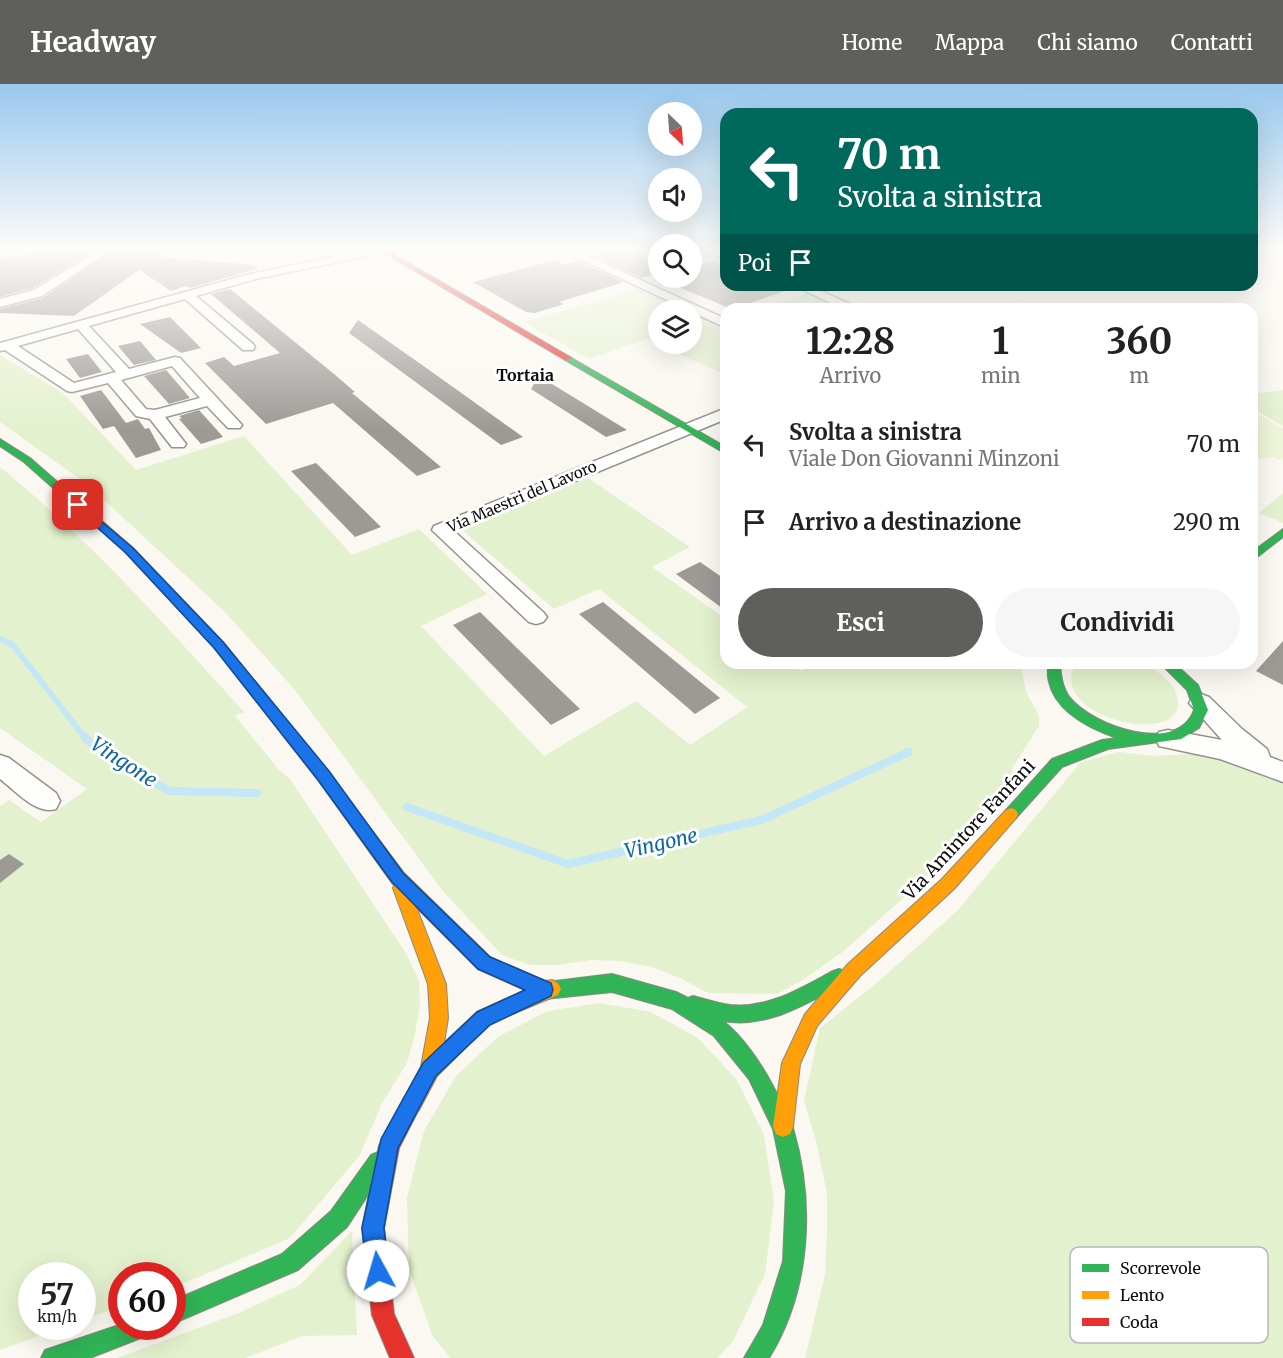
<!DOCTYPE html>
<html lang="it">
<head>
<meta charset="utf-8">
<style>
  :root { --surface:#fff; --page:#f6f6f6; --text:#222; --muted:#767676; --accent:#5f5f5c }
  body { margin:0; font-family:Merriweather,serif; background:var(--page); color:var(--text); height:100vh; display:flex; flex-direction:column; font-size:22px; white-space:nowrap }
  * { box-sizing:border-box; margin:0 }
  p { font-size:20px; color:var(--muted) }
  .icon { flex:none; width:33px; height:33px; fill:none; stroke:currentColor; stroke-width:2; stroke-linecap:round; stroke-linejoin:round }
  .map { position:relative; flex:1; overflow:hidden }
  .details { position:absolute; left:720px; top:219px; width:538px; height:366px; display:flex; flex-direction:column; background:var(--surface); border-radius:18px; box-shadow:0 6px 24px #0002 }
  .details>* { flex:none }
  .top-card { position:absolute; left:720px; top:24px; width:538px; height:183px; border-radius:18px; box-shadow:0 6px 24px #0002; background:#00695c; color:#fff; overflow:hidden }
  .needle { width:39px; rotate:155deg }
  .tools { position:absolute; left:648px; top:18px; display:grid; gap:12px }
  .tools a { display:grid; place-items:center; width:54px; height:54px; border-radius:50%; background:var(--surface); box-shadow:0 6px 24px #0002; font-size:30px }
  .speed { position:absolute; left:18px; top:1178px; display:flex; gap:12px; font-size:30px; font-weight:700; text-align:center }
  .speed>* { display:grid; place-content:center; width:78px; height:78px; border-radius:50%; background:var(--surface); box-shadow:0 6px 24px #0002; line-height:1 }
  .speed small { font-size:15px; font-weight:400 }
  .speed .limit { border:9px solid #d22; background:#fff; color:#111 }
  .pin { position:absolute; display:grid; place-items:center; width:51px; height:51px; color:#fff; margin:-26px; border-radius:12px; box-shadow:0 3px 9px #0006 }
  .me { position:absolute; width:66px; margin:-33px; rotate:354deg; stroke-linejoin:round; filter:drop-shadow(0 0 4px #0008) }
  .turn { display:flex; align-items:center; gap:21px; height:126px; padding:0 18px; font-size:27px }
  .turn .icon { width:78px; height:78px; stroke-width:2.5 }
  .turn b { display:block; font-size:42px; line-height:51px }
  .then { display:flex; align-items:center; height:57px; padding:0 18px; background:#0003; gap:12px; font-size:22px }
  .eta { display:flex; justify-content:space-evenly; align-items:center; height:102px; text-align:center }
  .eta b { font-size:36px; font-weight:700; line-height:42px }
  .button { display:flex; gap:12px; margin-top:auto; padding:12px 18px }
  .button a { flex:1; height:69px; border-radius:36px; background:var(--accent); color:#fff; font-size:24px; font-weight:700; line-height:69px; text-align:center }
  .button a+a { background:var(--page); color:var(--text) }
  ul { padding:0; list-style:none }
  li { display:flex; align-items:center; gap:18px; height:78px; padding:0 18px }
  li div { flex:1 }
  li b { display:block; font-size:22px }
  li em { font-style:normal }
  header { display:flex; align-items:center; gap:36px; box-sizing:border-box; height:84px; padding:0 30px; background:var(--accent); color:#fff }
  header strong { font-size:28px }
  nav { display:flex; gap:33px; margin-inline-start:auto; font-size:21px }
  .map>svg:first-child { display:block }
  .green { fill:#e4f1ce; fill-rule:evenodd }
  .pitch { fill:#eef5d8 }
  .lines { fill:none; stroke-linecap:round; stroke-linejoin:round }
  .stream-far1 { stroke:#c3e7f7; stroke-width:6 }
  .stream { stroke:#c3e7f7; stroke-width:8 }
  .building { fill:#9d9a96 }
  .street-casing { stroke:#93928f; stroke-width:3 }
  .fast-casing { stroke:#8a8985; stroke-width:2 }
  .slow-casing { stroke:#8a8985; stroke-width:2 }
  .jam-casing { stroke:#8a8985; stroke-width:2 }
  .street { fill:#fefefd; fill-rule:evenodd }
  .fast { fill:#30b455; fill-rule:evenodd }
  .slow { fill:#ff9f0a; fill-rule:evenodd }
  .jam { fill:#e5322d; fill-rule:evenodd }
  .route { fill:#1a73e8; stroke:#114b97; stroke-width:1.5 }
  .labels { text-anchor:middle; stroke-width:6; stroke-linejoin:round; paint-order:stroke }
  .far-street-label { font-size:15px; fill:#0c0c0c; stroke:#fff }
  .far-neighbourhood-label { font-size:16px; font-weight:bold; fill:#0c0c0c; stroke:#fff }
  .street-label { font-size:18px; fill:#0c0c0c; stroke:#fff }
  .water-label { font-size:20px; font-style:italic; fill:#0e69a6; stroke:#fff }
  .key { fill:#fff; stroke:#b6b6b6; stroke-width:1.5 }
  .key-label { font-size:16px; fill:#0c0c0c }
</style>
</head>
<body>
<header>
<strong>Headway</strong>
<nav><a>Home</a><a>Mappa</a><a>Chi siamo</a><a>Contatti</a></nav>
</header>
<div class="map">
<svg width="1283" height="1274" viewBox="0 0 1283 1274">
  <rect width="100%" height="100%" fill="#faf8f0"/>
  <!-- green -->
  <g class="green">
    <path d="M 647,203 L 726,238 L 726,291 L 646,255 L 589,275 L 524,238 ZM 658,226 L 692,226 L 692,260 L 658,260 Z"/>
    <polygon points="818,205 870,225 761,225"/>
    <polygon points="0,271 63,309 136,386 244,352 352,471 419,445 487,510 421,542 544,672 636,617 690,661 747,623 599,505 554,525 462,446 588,394 690,463 652,483 726,535 726,579 789,579 801,587 814,579 1020,579 1026,608 1039,631 1039,642 1011,686 1021,692 986,733 921,798 844,867 801,897 777,910 708,909 680,894 652,883 620,877 591,876 558,881 530,881 502,871 442,806 295,606 225,528 88,401 0,338"/>
    <polygon points="1283,306 1283,342 1252,324 1253,310"/>
    <path d="M 0,383 C 91,457 165,541 244,628 L 235,632 L 279,686 L 290,695 L 407,871 L 419,897 L 420,922 L 414,954 L 407,979 L 382,1019 L 360,1071 L 290,1154 L 173,1204 L 172,1191 L 122,1191 L 121,1222 L 83,1236 L 82,1191 L 32,1191 L 32,1242 L 67,1242 L 0,1266 L 0,722 L 9,716 L 41,738 L 87,705 L 0,644 Z"/>
    <polygon points="1283,409 1283,439 1259,429"/>
    <path d="M 1076,579 L 1141,579 C 1154,584 1171,596 1176,609 C 1198,667 1043,637 1076,579 Z"/>
    <polygon points="1119,668 1154,672 1191,670 1215,672 1262,688 1283,700 1283,1274 805,1274 825,1191 827,1149 827,1109 816,1057 804,1017 820,944 878,898 958,826 1081,678"/>
    <polygon points="600,919 651,928 698,954 737,996 764,1051 774,1118 765,1190 733,1257 717,1274 451,1274 433,1253 409,1185 407,1113 424,1047 456,992 499,952 548,927"/>
    <polygon points="352,1147 357,1251 302,1252 245,1274 117,1274 236,1230 300,1201"/>
  </g>
  <!-- pitch -->
  <polygon class="pitch" points="1253,327 1283,345 1283,375 1278,376 1273,373 1253,376"/>
  <g class="lines">
    <!-- stream-far1 -->
    <polyline class="stream-far1" points="0,555 13,561 85,654"/>
    <!-- stream -->
    <g class="stream">
      <polyline points="84,652 88,657 169,707 257,709"/>
      <polyline points="407,723 568,780 761,736 909,668"/>
    </g>
  </g>
  <!-- building -->
  <g class="building">
    <polygon points="46,167 94,167 33,204 0,213 0,175"/>
    <polygon points="112,167 166,167 157,173 257,181 257,185 190,204 186,202 171,207 139,186 74,232 0,229 0,225 43,214"/>
    <polygon points="615,167 629,167 658,180 658,189 641,194 594,172"/>
    <polygon points="555,176 564,181 578,177 624,198 559,218 564,220 535,229 526,228 473,198"/>
    <polygon points="714,177 726,182 726,201 771,201 785,207 732,225 656,194 692,194 692,184"/>
    <polygon points="230,205 334,290 355,308 352,309 441,383 417,392 333,319 266,340 205,279 224,273 234,282 280,269 211,210"/>
    <polygon points="170,233 201,264 181,269 140,240"/>
    <polygon points="358,236 432,288 523,353 501,361 349,249"/>
    <polygon points="140,257 156,276 134,281 118,262"/>
    <polygon points="88,270 102,288 80,294 66,275"/>
    <polygon points="166,286 179,301 190,314 169,320 144,292"/>
    <polygon points="539,292 627,346 606,353 531,305"/>
    <polygon points="101,306 126,339 138,335 145,345 149,344 161,366 136,374 114,342 125,339 103,345 80,312"/>
    <polygon points="199,326 216,345 223,353 201,360 179,335 182,334 179,332"/>
    <polygon points="316,379 381,443 355,453 291,387"/>
    <polygon points="700,478 726,496 726,527 676,490"/>
    <polygon points="603,518 692,591 720,614 695,630 579,530"/>
    <polygon points="480,528 554,600 580,625 551,641 453,541"/>
    <polygon points="1283,557 1283,601 1256,587"/>
    <polygon points="9,770 24,780 0,799 0,776"/>
  </g>
  <g class="lines">
    <defs>
      <g id="street">
        <polygon points="98,167 110,167 42,212 0,223 0,215 34,206"/>
        <path d="M 360,167 L 381,167 L 376,170 L 256,195 L 196,212 L 253,260 L 255,263 L 253,266 L 243,266 L 185,215 L 89,242 L 129,285 L 175,273 L 180,274 L 242,341 L 240,344 L 228,344 L 207,322 L 165,333 L 186,360 L 184,363 L 172,363 L 150,335 L 136,332 L 108,299 L 72,308 L 67,307 L 5,266 L 0,267 L 0,259 L 250,190 ZM 78,245 L 116,288 L 74,299 L 18,262 ZM 172,282 L 200,314 L 155,326 L 146,325 L 121,296 Z"/>
        <polygon points="563,167 577,167 726,235 726,244"/>
        <polygon points="708,167 726,168 726,175 709,169"/>
        <polygon points="793,201 809,201 860,225 843,225"/>
        <polygon points="726,324 726,335 454,447 543,528 547,533 543,538 536,540 529,538 432,446 434,442"/>
        <polygon points="1201,610 1209,613 1242,645 1267,665 1270,673 1283,678 1283,698 1220,675 1159,662 1156,655 1159,648 1168,646 1222,656 1189,619 1193,613"/>
        <path d="M 0,671 L 9,674 L 56,709 L 60,717 L 56,725 C 36,731 16,707 0,695 Z"/>
      </g>
      <g id="fast">
        <polygon points="568,272 726,363 726,370 565,276 564,274"/>
        <path d="M 0,355 L 30,374 L 133,464 L 223,558 L 328,688 L 404,789 L 490,873 L 547,898 L 612,890 L 676,908 L 688,914 L 693,912 C 705,915 718,919 730,921 C 768,925 801,904 833,887 L 839,885 L 845,887 L 848,893 L 845,899 C 808,919 767,945 723,937 C 743,952 762,981 773,1002 C 780,1016 789,1029 793,1044 C 815,1119 811,1206 769,1274 L 744,1274 L 763,1241 L 783,1177 L 786,1107 L 773,1045 L 749,995 L 714,952 L 672,925 L 612,908 L 545,915 L 478,885 L 392,799 L 318,696 L 215,564 L 125,468 L 24,378 L 0,362 Z"/>
        <polygon points="1283,445 1283,453 1252,477 1252,468"/>
        <path d="M 1048,579 L 1060,579 C 1061,592 1062,603 1070,614 C 1093,642 1177,672 1194,626 L 1187,606 L 1160,579 L 1174,579 L 1198,601 L 1208,626 L 1199,644 L 1181,655 L 1108,665 L 1062,683 L 1016,734 L 1011,736 L 1006,734 L 1004,730 L 1006,726 L 1052,675 L 1102,656 L 1117,654 C 1091,645 1056,629 1049,598 C 1047,592 1048,585 1048,579 Z"/>
        <polygon points="378,1068 385,1071 388,1078 385,1085 347,1143 298,1186 172,1240 172,1217 282,1170 331,1127 371,1071"/>
        <polygon points="122,1240 122,1242 154,1242 151,1250 90,1274 41,1274 45,1266"/>
      </g>
      <g id="slow">
        <polygon points="1011,724 1016,726 1018,730 1016,734 954,805 860,892 817,942 800,980 793,1043 790,1050 783,1053 776,1050 773,1043 782,979 805,930 848,880 942,795 1006,726"/>
        <polygon points="401,797 407,799 409,804 446,900 448,934 444,959 477,928 545,897 552,896 558,899 561,905 558,911 489,940 437,992 419,1026 412,1029 405,1026 402,1019 421,983 430,934 428,900 393,804 395,799"/>
      </g>
      <g id="jam">
        <polygon points="381,167 388,167 572,274 565,276"/>
        <polygon points="412,1009 419,1012 422,1019 399,1064 384,1144 394,1230 414,1274 390,1274 372,1231 362,1144 379,1062 405,1012"/>
      </g>
    </defs>
    <!-- street casing -->
    <use href="#street" class="street-casing"/>
    <!-- fast casing -->
    <use href="#fast" class="fast-casing"/>
    <!-- slow casing -->
    <use href="#slow" class="slow-casing"/>
    <!-- jam casing -->
    <use href="#jam" class="jam-casing"/>
    <!-- street -->
    <use href="#street" class="street"/>
    <!-- fast -->
    <use href="#fast" class="fast"/>
    <!-- slow -->
    <use href="#slow" class="slow"/>
    <!-- jam -->
    <use href="#jam" class="jam"/>
  </g>
  <!-- sky -->
  <linearGradient id="sky" x2="0" y2="1"><stop stop-color="#99c8ee"/><stop offset="0.48" stop-color="#fdfcf8"/><stop offset="1" stop-color="#fdfcf8" stop-opacity="0"/></linearGradient>
  <rect width="1283" height="345" fill="url(#sky)"/>
  <!-- route -->
  <polygon class="route" points="78,418 133,464 223,558 329,687 403,789 490,873 551,899 553,906 551,912 490,941 436,992 398,1064 384,1144 389,1187 386,1195 378,1199 370,1195 367,1187 362,1144 381,1055 423,979 477,928 525,906 478,885 392,798 318,696 214,564 125,468 74,423 74,419"/>
  <g class="labels">
    <!-- far-street labels -->
    <g class="far-street-label">
      <text transform="translate(522 413) rotate(-23)" y="5">Via Maestri del Lavoro</text>
    </g>
    <!-- far-neighbourhood labels -->
    <g class="far-neighbourhood-label">
      <text x="525" y="297">Tortaia</text>
    </g>
    <!-- street labels -->
    <g class="street-label">
      <text transform="translate(969 746) rotate(-47)" y="6">Via Amintore Fanfani</text>
    </g>
    <!-- water labels -->
    <g class="water-label">
      <text transform="translate(124 678) rotate(33)" y="7">Vingone</text>
      <text transform="translate(661 759) rotate(-13)" y="7">Vingone</text>
    </g>
  </g>
  <!-- legend -->
  <rect x="1070" y="1163" width="198" height="96" rx="9" class="key"/>
  <rect x="1082" y="1180" width="27" height="8" fill="#30b455"/>
  <rect x="1082" y="1207" width="27" height="8" fill="#ff9f0a"/>
  <rect x="1082" y="1234" width="27" height="8" fill="#e5322d"/>
  <g class="key-label">
    <text x="1120" y="1190">Scorrevole</text>
    <text x="1120" y="1217">Lento</text>
    <text x="1120" y="1244">Coda</text>
  </g>
</svg>
<div class="tools">
<a><svg class="needle" viewBox="-14 -14 28 28"><path d="M0-13l5 13h-10z" fill="#e53935"/><path d="M0 13l5-13h-10z" fill="#767676"/></svg></a>
<a><svg class="icon" aria-label="sound" viewBox="0 0 24 24"><path d="M4 9h4l5-4v14l-5-4H4zM17 9q2 3 0 6"/></svg></a>
<a><svg class="icon" aria-label="search" viewBox="0 0 24 24"><circle cx="10" cy="10" r="6"/><path d="M15 15l6 6"/></svg></a>
<a><svg class="icon" aria-label="layers" viewBox="0 0 24 24"><path d="M12 4l9 5-9 5-9-5zM3 14l9 5 9-5"/></svg></a>
</div>
<div class="speed"><div>57<small>km/h</small></div><div class="limit">60</div></div>
<div class="pin" style="left:78px;top:421px;background:#d93025"><svg class="icon" aria-label="arrive" viewBox="0 0 24 24"><path d="M6 21V4h12l-3 4 3 4H6"/></svg></div>
<svg class="me" style="left:378px;top:1187px" viewBox="-20 -20 40 40"><circle r="19" fill="#fff"/><path d="M0-13L10 11 0 6-10 11z" fill="#1a73e8"/></svg>
<div class="top-card">
<div class="turn"><svg class="icon" aria-label="left" viewBox="0 0 24 24"><path d="M17 20v-9H6M10 6l-5 5 5 5"/></svg><div><b>70 m</b>Svolta a sinistra</div></div>
<div class="then">Poi<svg class="icon" aria-label="arrive" viewBox="0 0 24 24"><path d="M6 21V4h12l-3 4 3 4H6"/></svg></div>
</div>
<section class="details">
<div class="eta">
<div><b>12:28</b><p>Arrivo</p></div>
<div><b>1</b><p>min</p></div>
<div><b>360</b><p>m</p></div>
</div>
<ul>
<li><svg class="icon" aria-label="left" viewBox="0 0 24 24"><path d="M17 20v-9H6M10 6l-5 5 5 5"/></svg><div><b>Svolta a sinistra</b><p>Viale Don Giovanni Minzoni</p></div><em>70 m</em></li>
<li><svg class="icon" aria-label="arrive" viewBox="0 0 24 24"><path d="M6 21V4h12l-3 4 3 4H6"/></svg><div><b>Arrivo a destinazione</b></div><em>290 m</em></li>
</ul>
<div class="button"><a>Esci</a><a>Condividi</a></div>
</section>
</div>
</body>
</html>
